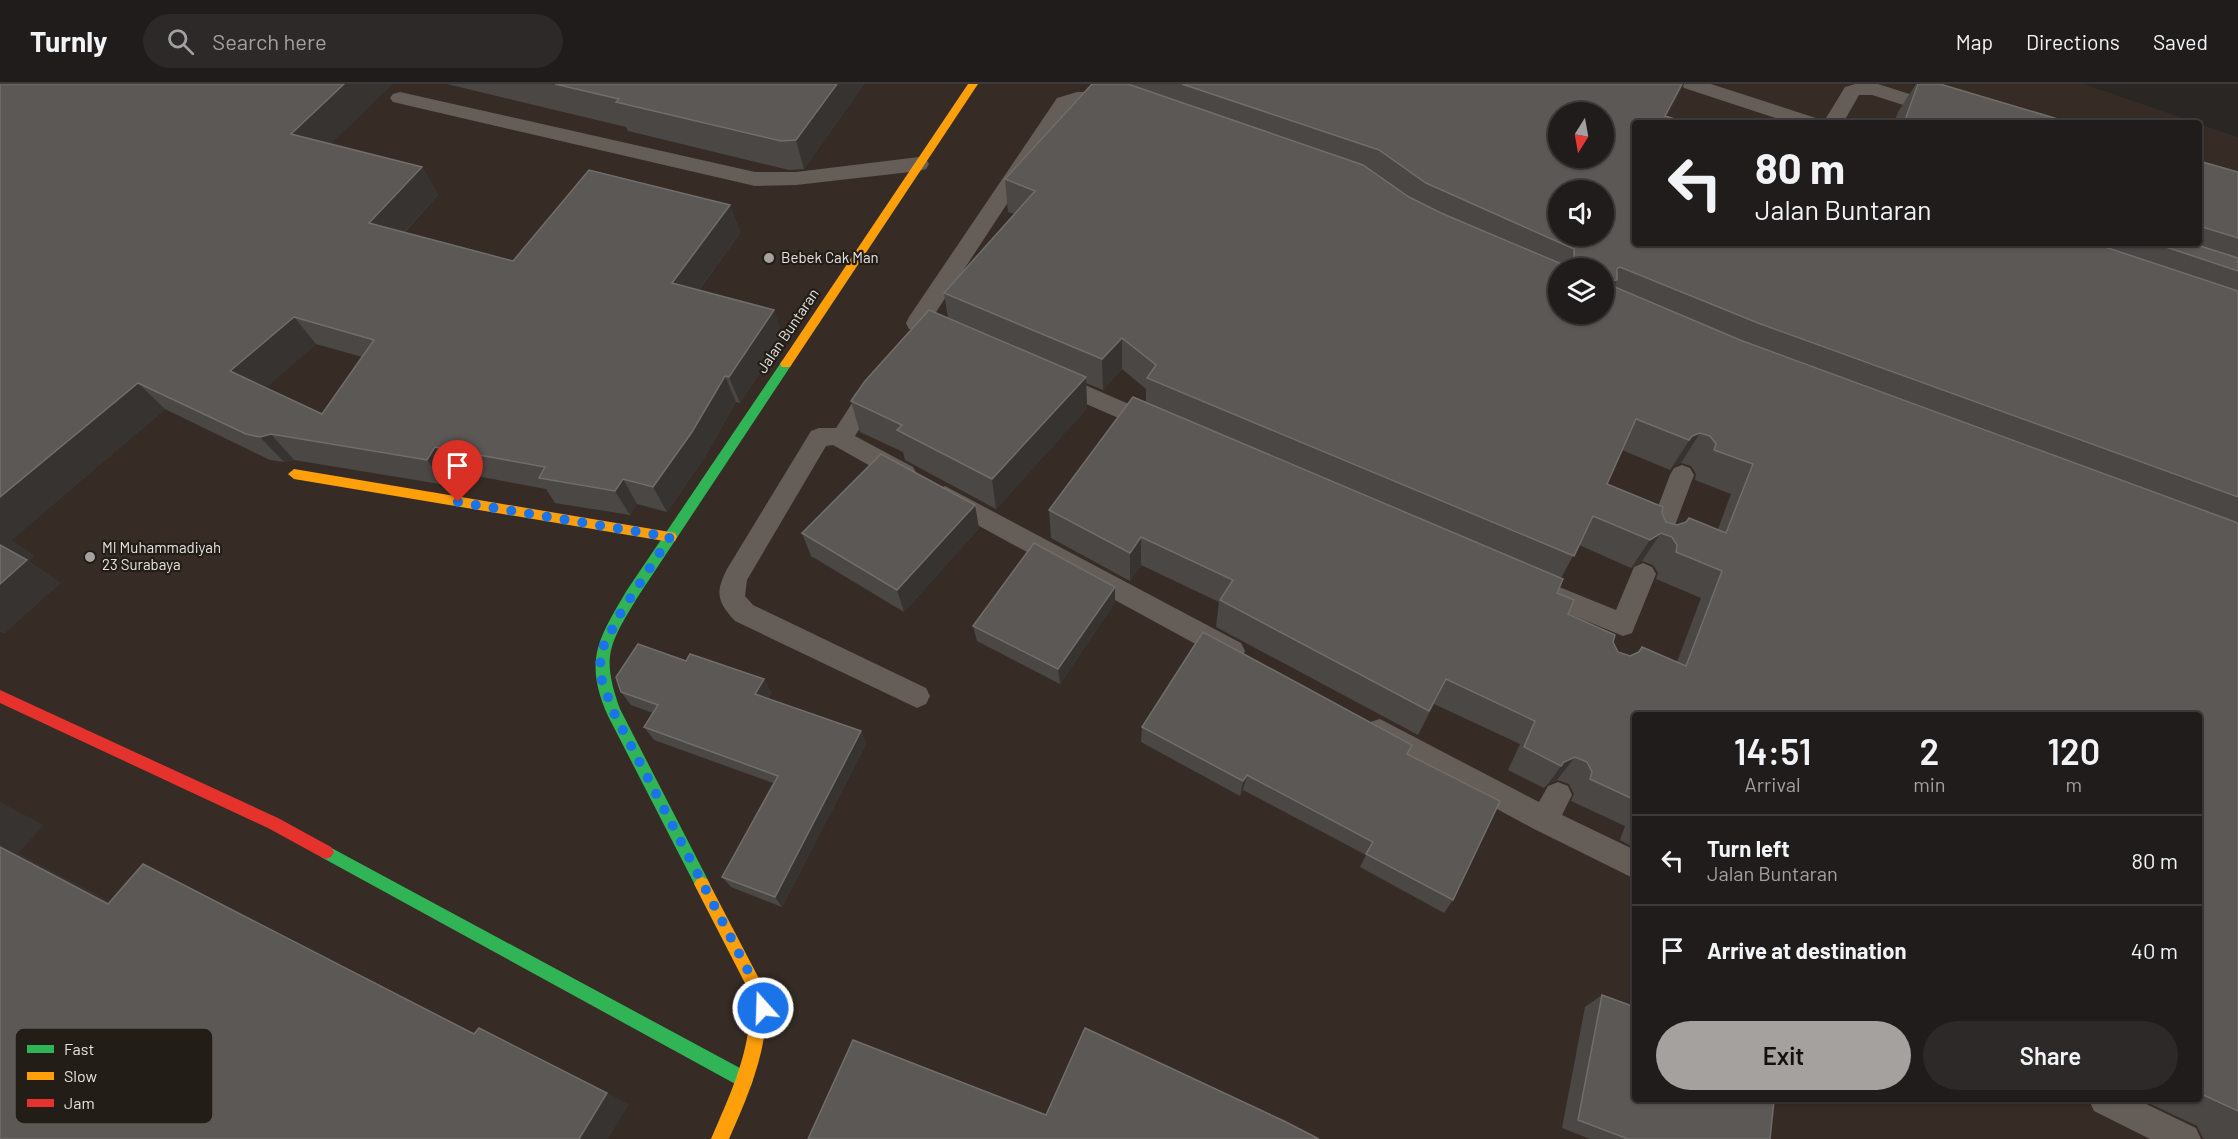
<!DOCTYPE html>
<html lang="en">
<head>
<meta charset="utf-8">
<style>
  :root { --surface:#1f1c1b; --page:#2c2928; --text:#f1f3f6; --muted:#a1a1a3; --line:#3c3a3a; --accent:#a5a19e }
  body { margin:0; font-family:Barlow,sans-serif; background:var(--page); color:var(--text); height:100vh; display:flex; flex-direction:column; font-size:22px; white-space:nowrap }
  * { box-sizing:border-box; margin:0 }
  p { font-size:20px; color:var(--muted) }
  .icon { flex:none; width:33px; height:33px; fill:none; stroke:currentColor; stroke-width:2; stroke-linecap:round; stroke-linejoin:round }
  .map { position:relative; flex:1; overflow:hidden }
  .side { position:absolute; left:1632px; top:628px; width:570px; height:390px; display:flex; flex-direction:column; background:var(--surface); border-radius:6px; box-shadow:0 2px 4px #0004,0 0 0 2px var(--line) }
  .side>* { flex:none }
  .hud { position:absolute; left:1632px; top:36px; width:570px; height:126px; border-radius:6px; box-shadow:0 2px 4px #0004,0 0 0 2px var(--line); background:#1f1c1b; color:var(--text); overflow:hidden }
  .needle { width:39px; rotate:191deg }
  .controls { position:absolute; left:1548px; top:18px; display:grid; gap:12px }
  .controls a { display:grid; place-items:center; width:66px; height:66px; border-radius:50%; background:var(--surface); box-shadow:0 2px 4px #0004,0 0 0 2px var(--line); font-size:30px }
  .pin { position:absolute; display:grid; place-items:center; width:51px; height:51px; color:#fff; margin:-62px -26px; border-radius:50% 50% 50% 0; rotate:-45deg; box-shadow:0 0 6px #0007 }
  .pin .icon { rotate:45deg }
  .me { position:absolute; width:66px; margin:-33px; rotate:340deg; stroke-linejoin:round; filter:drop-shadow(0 0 4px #0008) }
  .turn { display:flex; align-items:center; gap:21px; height:126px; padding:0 24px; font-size:27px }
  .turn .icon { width:78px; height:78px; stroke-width:2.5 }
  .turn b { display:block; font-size:42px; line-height:51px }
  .eta { display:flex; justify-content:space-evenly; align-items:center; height:102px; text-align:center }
  .eta b { font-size:36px; font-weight:600; line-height:42px }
  .action { display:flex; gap:12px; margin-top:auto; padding:12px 24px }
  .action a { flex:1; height:69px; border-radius:36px; background:var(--accent); color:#111; font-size:24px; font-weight:600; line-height:69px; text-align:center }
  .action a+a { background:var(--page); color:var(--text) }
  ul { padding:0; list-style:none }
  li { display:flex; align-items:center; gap:18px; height:90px; padding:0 24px; border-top:2px solid var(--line) }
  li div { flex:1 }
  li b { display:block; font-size:22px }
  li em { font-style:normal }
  header { display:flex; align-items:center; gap:36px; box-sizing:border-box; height:84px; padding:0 30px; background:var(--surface); border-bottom:2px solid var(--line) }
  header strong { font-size:28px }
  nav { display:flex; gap:33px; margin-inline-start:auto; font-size:21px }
  .search { width:420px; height:54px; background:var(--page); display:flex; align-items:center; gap:15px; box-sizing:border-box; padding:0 21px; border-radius:33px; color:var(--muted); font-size:22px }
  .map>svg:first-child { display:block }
  .built { fill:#372c25; fill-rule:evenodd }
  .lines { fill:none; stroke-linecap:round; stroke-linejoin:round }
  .lane { fill:#645d58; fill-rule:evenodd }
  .fast { fill:#30b455; fill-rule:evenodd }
  .slow { fill:#ff9f0a; fill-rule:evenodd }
  .jam { fill:#e5322d; fill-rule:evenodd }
  .wall { fill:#4a4745; fill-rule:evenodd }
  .shaded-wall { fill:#363331 }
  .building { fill:#5b5855; stroke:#716d6b; stroke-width:1.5; fill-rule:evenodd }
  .route { stroke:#1a73e8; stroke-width:10; stroke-dasharray:0 18 }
  .poi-dot { fill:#a5a19e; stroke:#231d18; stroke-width:2 }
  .labels { text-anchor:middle; stroke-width:4.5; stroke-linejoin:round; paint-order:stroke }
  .poi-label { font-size:15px; fill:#e8e3e0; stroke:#231d18; text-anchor:start }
  .street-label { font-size:15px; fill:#e8e3e0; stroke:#231d18 }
  .key { fill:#231d18; stroke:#5e5854; stroke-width:1.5 }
  .key-label { font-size:16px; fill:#e8e3e0 }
</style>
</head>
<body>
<header>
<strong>Turnly</strong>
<div class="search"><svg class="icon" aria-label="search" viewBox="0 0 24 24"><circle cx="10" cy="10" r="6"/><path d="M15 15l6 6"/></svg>Search here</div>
<nav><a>Map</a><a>Directions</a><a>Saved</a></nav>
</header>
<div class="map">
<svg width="2238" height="1055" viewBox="0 0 2238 1055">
  <rect width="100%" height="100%" fill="#292624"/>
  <!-- built -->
  <path class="built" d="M 0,0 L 2084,0 L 2197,39 L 1635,39 L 1635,159 L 2199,159 L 2199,40 L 2238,53 L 2238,1055 L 0,1055 ZM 1558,28 L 1604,28 L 1604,74 L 1558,74 ZM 1558,106 L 1604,106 L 1604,152 L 1558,152 ZM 1558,184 L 1604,184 L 1604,230 L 1558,230 ZM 1635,632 L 2199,632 L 2199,1016 L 1635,1016 Z"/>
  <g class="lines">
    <!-- lane -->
    <g class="lane">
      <polygon points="1682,0 1711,0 1819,35 1822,39 1791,39 1684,4"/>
      <polygon points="1855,0 1878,0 1988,35 1991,39 1960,39 1872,11 1859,11 1843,39 1823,39 1845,3"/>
      <polygon points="400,8 755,88 796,88 919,73 926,75 929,80 926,85 919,87 796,101 755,102 393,18 390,14 393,10"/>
      <path d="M 1077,8 L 1095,8 L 1121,15 L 1124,19 L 1121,23 C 1105,28 1090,16 1071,22 L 925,245 L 917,247 L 909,245 L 906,239 L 909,233 L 1057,14 Z"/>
      <polygon points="1055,288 1161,334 1165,340 1161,346 1153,349 1047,303 1044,297 1047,291"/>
      <path d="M 875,293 L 883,296 L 886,302 L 855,352 L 913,383 L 917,390 L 913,397 L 905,399 L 897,397 L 833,361 L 826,362 L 747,496 L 745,512 L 753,521 L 926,604 L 930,612 L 926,620 L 917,624 L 735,537 C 717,517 715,509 727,485 L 811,347 L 819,344 L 836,344 L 867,296 Z"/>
      <polygon points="1682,381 1690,384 1694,391 1669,457 1666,464 1657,467 1648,464 1645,457 1670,391 1674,384"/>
      <polygon points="945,402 1241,559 1245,567 1241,575 1232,578 1223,575 937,419 933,412 937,405"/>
      <polygon points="1643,479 1652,483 1656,490 1632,549 1623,552 1533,515 1529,507 1533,499 1542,496 1616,526 1634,483"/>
      <polygon points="1380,635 1539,718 1548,702 1558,698 1568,702 1572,711 1562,731 1635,766 1635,795 1534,745 1370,656 1366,647 1370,638"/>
      <polygon points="2089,1016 2138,1016 2196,1044 2201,1055 2150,1055 2094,1027"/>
    </g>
    <!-- fast -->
    <g class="fast">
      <path d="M 786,276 L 790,277 L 792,280 L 790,283 L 637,514 C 609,561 601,572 620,625 L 710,800 L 707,805 L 702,807 L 697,805 L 608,632 C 583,576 599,554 627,506 L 782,277 Z"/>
      <polygon points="326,761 751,990 753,996 751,1002 745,1004 739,1002 321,773 318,768 321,763"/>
    </g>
    <!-- slow -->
    <g class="slow">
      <polygon points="968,0 978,0 790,283 782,283 780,280 782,277"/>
      <polygon points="294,385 670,448 675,449 677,453 675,457 670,458 294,395 288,390"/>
      <path d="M 702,793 L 707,795 L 766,908 C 770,962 750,1007 729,1055 L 711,1055 C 732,1006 753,963 750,909 L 694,800 L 697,795 Z"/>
    </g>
    <!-- jam -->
    <polygon class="jam" points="0,606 278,734 331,763 334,768 331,773 326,775 321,773 268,744 0,619"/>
  </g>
  <!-- wall -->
  <g class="wall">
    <path d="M 0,0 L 392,0 L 330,60 L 422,83 L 438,111 L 405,148 L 513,177 L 730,121 L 740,149 L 699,206 L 783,253 L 740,319 L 736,318 L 704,374 L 667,428 L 637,420 L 630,431 L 555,419 L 546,405 L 455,388 L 446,401 L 294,376 L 284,378 L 270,376 L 165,325 L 11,456 L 34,472 L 28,477 L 60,499 L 4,549 L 0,547 ZM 316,260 L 362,273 L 322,330 L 265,304 Z"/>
    <polygon points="447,0 864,0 804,85 789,86 628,47 626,43"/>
    <path d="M 1092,0 L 1684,0 L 1667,32 L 1635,159 L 2199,159 L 2199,77 L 2238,88 L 2238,1055 L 2205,1055 L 2203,1054 L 2197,1042 L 2142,1016 L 2199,1016 L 2199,632 L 1635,632 L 1635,764 L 1620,756 L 1625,742 L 1571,717 L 1574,710 L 1569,700 L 1557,696 L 1548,700 L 1544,704 L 1508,686 L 1520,660 L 1434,620 L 1418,651 L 1216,543 L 1219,518 L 1141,481 L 1130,497 L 1051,454 L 1049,426 L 1146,319 L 1146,305 L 1122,285 L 1103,306 L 1086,299 L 1087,324 L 996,425 L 905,376 L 903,368 L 860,348 L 851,317 L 948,234 L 944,209 L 1014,130 L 1008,128 L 1005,95 ZM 1622,366 L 1670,386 L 1673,382 L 1681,379 L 1691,382 L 1696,390 L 1695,396 L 1731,410 L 1718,445 L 1677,441 L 1666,438 L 1662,429 L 1607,400 ZM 1579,461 L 1631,484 L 1642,477 L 1653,481 L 1658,489 L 1656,495 L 1701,514 L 1677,578 L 1642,563 L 1637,568 L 1630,572 L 1618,568 L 1613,558 L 1568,530 L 1557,509 L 1561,494 Z"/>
    <polygon points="1916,0 1940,0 2071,39 1894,39 1898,28"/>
    <polygon points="979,444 904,528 811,472 802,449"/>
    <polygon points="1115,518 1060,600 977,557 973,542"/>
    <polygon points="686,577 764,595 771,609 768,615 861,647 866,660 782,823 731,803 722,793 773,699 654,656 644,643 653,629 631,621 621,608"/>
    <polygon points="1142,643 1407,670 1453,816 1444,829 1360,783 1366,771 1243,706 1240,712 1141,658"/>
    <polygon points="1602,911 1770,1055 1590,1055 1562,1044 1585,923"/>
  </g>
  <!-- shaded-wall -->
  <g class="shaded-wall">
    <polygon points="344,0 392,0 311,79 291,50"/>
    <polygon points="837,0 864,0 804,85 796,56"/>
    <polygon points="1682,0 1684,0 1664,39 1665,32"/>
    <polygon points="422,83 438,111 387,167 369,139"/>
    <polygon points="730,121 740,149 684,226 672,199"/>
    <polygon points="1620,183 1613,197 1617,196 1604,224 1609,198 1617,185"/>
    <polygon points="774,226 783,253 740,319 729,293"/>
    <polygon points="294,233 316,260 254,314 230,287"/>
    <polygon points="1122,254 1122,285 1103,306 1102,275"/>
    <polygon points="725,292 736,318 704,374 667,428 653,403"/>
    <polygon points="1086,293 1087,324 996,425 992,395"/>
    <polygon points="138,299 165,325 11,456 34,472 28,477 60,499 4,549 0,547 0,413"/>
    <polygon points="1700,349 1681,379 1673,382 1670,386 1692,352"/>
    <polygon points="271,350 294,376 284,378 260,353"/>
    <polygon points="435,363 455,388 446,401 427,376"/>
    <polygon points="623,395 637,420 630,431 615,407"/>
    <polygon points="975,421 979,444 904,528 897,506"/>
    <polygon points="1661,449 1642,477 1631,484 1650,456"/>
    <polygon points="1141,453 1141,481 1130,497 1130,469"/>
    <polygon points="1115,503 1115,518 1060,600 1058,585"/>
    <polygon points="764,595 771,609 763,624 755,610"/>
    <polygon points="861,647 866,660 782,823 775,813"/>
    <polygon points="1575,673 1557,696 1548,700 1564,678"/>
    <polygon points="1247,691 1243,706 1240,712 1243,697"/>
    <polygon points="0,718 44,741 18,769 148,838 108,820 0,763"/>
    <polygon points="143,780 181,799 501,963 474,950"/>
    <polygon points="479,944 629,1020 608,1055 579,1055"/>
  </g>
  <!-- building -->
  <g class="building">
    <path d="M 0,0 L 344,0 L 291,50 L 422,83 L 369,139 L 513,177 L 589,86 L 730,121 L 672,199 L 774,226 L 729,293 L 725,292 L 692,348 L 653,403 L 623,395 L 615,407 L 539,394 L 545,383 L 435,363 L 427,376 L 271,350 L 260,353 L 246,350 L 138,299 L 0,413 ZM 294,233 L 374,256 L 322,330 L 230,287 Z"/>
    <polygon points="555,0 837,0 796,56 781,57 616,18 619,15"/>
    <path d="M 1092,0 L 1128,0 L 1363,81 L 1409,113 L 1441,129 L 1571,184 L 1574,182 L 1574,165 L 1426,99 L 1379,66 L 1182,0 L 1682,0 L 1665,32 L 1688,39 L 1635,39 L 1635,159 L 2093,159 L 2238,207 L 2238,413 L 1758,239 L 1620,183 L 1617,185 L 1617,196 L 1609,198 L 1610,201 L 1740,256 L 2238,439 L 2238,1027 L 2199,1009 L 2199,632 L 1635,632 L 1635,716 L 1590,695 L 1592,688 L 1587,678 L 1575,673 L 1564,678 L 1561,682 L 1524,663 L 1535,637 L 1446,595 L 1429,627 L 1220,516 L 1233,496 L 1141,453 L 1130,469 L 1049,426 L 1133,313 L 1563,495 L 1557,509 L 1574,516 L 1568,530 L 1615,551 L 1613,558 L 1618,568 L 1630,572 L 1639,568 L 1642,563 L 1686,582 L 1722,487 L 1676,468 L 1677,461 L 1672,453 L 1661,449 L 1650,456 L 1593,432 L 1574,472 L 1147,294 L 1156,281 L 1122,254 L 1102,275 L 944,209 L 1035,107 L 1005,95 ZM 1558,28 L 1604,28 L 1604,74 L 1558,74 ZM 1558,106 L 1604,106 L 1604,152 L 1558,152 ZM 1558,184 L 1604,184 L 1604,230 L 1558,230 ZM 1636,335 L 1689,356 L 1692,352 L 1700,349 L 1710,352 L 1716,360 L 1714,366 L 1753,380 L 1726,449 L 1689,434 L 1686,438 L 1677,441 L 1666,438 L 1662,429 L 1663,423 L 1607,400 Z"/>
    <polygon points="1918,0 1940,0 2071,39 1904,39"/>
    <polygon points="2199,77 2238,88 2238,154 2199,142"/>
    <polygon points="2154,159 2191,159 2238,174 2238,187"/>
    <polygon points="929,226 1086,293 992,395 897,346 902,341 851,317 865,297"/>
    <polygon points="881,370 975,421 897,506 802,449"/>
    <polygon points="1034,459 1115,503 1058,585 973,542"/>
    <polygon points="0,461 27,476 0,500"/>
    <polygon points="1203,548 1412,661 1407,670 1500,717 1453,816 1366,770 1373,758 1247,691 1243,697 1142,643"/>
    <polygon points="638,560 686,577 690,570 764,595 755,610 861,647 775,813 722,793 778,692 644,643 658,621 621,608 616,593"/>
    <polygon points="0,763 108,820 143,780 474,950 479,944 607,1009 579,1055 0,1055"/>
    <polygon points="1602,911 1635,923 1635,1016 1774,1016 1770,1055 1628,1055 1578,1036"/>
    <polygon points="1085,944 1284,1037 1319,1055 808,1055 853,956 1046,1031"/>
  </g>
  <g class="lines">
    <!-- route -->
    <polyline class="route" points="458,418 670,453 620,530 600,569 601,594 613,627 759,908 763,924"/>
  </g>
  <!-- markers -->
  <g class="poi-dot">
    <circle cx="769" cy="174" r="6"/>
    <circle cx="90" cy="473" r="6"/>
  </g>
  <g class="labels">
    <!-- poi labels -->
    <g class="poi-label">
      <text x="781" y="179">Bebek Cak Man</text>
      <text x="102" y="469">MI Muhammadiyah<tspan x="102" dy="17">23 Surabaya</tspan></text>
    </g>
    <!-- street labels -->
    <g class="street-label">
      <text transform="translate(788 247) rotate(-56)" y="5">Jalan Buntaran</text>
    </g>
  </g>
  <!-- legend -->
  <rect x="15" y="944" width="198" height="96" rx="9" class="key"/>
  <rect x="27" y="961" width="27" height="8" fill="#30b455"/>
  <rect x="27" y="988" width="27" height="8" fill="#ff9f0a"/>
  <rect x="27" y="1015" width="27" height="8" fill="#e5322d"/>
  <g class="key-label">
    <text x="64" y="971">Fast</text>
    <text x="64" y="998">Slow</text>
    <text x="64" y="1025">Jam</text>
  </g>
</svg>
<div class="controls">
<a><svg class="needle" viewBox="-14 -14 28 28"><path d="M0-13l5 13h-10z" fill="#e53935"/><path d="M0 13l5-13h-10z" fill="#a1a1a3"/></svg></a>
<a><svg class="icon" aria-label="sound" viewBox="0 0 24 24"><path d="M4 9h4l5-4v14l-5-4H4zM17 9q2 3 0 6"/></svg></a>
<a><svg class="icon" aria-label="layers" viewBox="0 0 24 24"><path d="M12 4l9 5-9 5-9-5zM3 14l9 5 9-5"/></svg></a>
</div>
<div class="pin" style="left:458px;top:418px;background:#d93025"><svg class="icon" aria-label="arrive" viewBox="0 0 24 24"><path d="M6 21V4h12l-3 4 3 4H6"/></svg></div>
<svg class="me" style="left:763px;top:924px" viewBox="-20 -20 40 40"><circle r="17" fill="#1a73e8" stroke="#fff" stroke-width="3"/><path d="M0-11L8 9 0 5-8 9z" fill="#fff"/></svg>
<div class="hud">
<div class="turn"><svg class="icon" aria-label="left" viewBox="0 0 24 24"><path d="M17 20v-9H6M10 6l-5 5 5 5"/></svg><div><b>80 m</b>Jalan Buntaran</div></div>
</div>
<section class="side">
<div class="eta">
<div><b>14:51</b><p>Arrival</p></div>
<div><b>2</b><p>min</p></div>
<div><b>120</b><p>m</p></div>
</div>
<ul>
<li><svg class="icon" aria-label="left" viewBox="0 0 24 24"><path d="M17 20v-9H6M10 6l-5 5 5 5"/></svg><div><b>Turn left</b><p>Jalan Buntaran</p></div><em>80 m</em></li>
<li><svg class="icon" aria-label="arrive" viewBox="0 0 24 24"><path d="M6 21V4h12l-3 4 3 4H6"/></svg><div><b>Arrive at destination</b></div><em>40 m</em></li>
</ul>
<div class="action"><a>Exit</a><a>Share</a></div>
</section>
</div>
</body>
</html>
